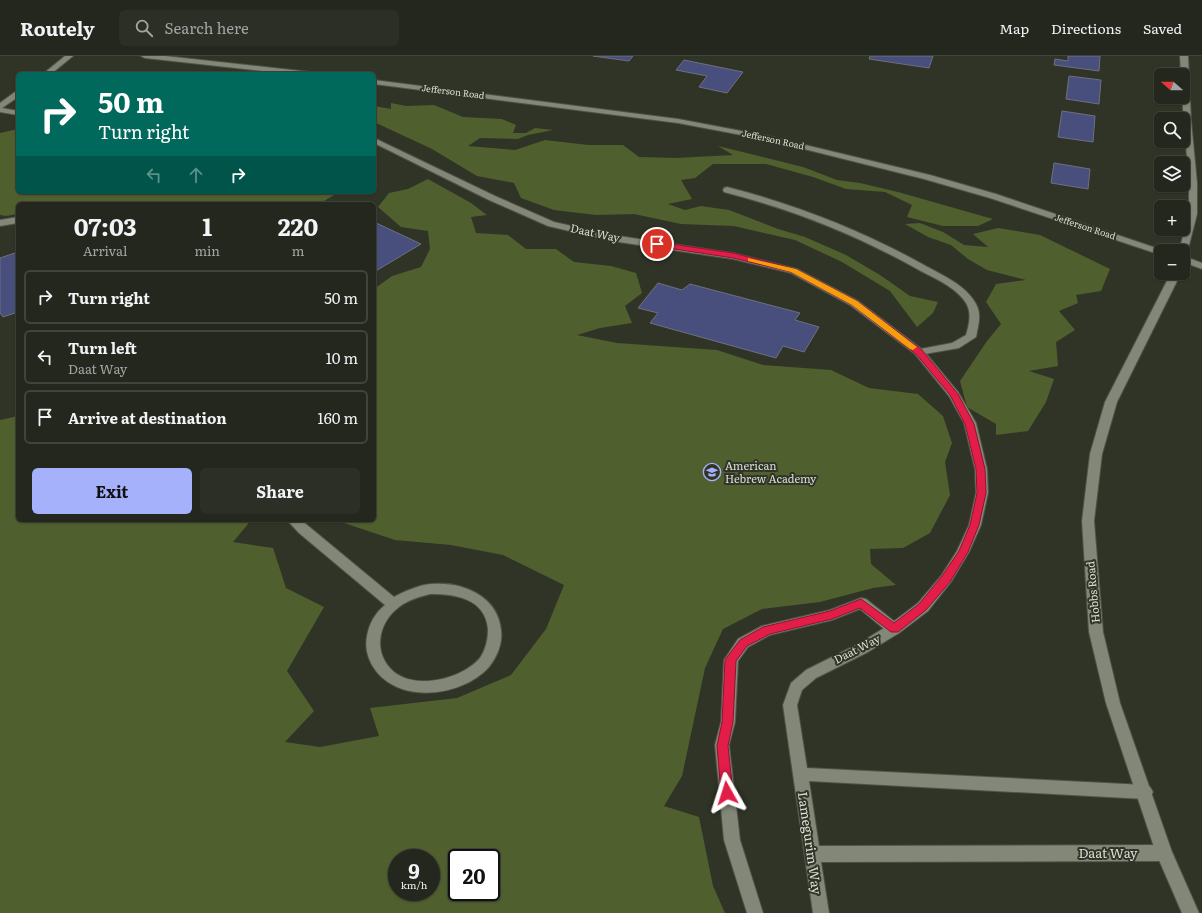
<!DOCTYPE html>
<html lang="en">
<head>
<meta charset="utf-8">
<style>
  :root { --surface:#24271d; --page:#2c2f26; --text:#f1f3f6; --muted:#a3a5a4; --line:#41443b; --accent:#a6b1fc }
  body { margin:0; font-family:Literata,serif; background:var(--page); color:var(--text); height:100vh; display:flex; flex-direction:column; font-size:15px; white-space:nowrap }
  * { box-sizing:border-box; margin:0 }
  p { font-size:13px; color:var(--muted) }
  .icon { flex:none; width:22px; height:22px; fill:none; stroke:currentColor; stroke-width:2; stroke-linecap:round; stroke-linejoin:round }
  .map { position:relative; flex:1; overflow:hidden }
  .drawer { position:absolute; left:16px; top:146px; width:360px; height:320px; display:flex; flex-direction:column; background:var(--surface); border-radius:6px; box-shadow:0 1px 3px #0004,0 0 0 1px var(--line) }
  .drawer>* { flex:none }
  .guide { position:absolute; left:16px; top:16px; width:360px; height:122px; border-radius:6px; box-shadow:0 1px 3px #0004,0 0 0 1px var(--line); background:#00695c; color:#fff; overflow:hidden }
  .needle { width:26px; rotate:290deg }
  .buttons { position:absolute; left:1154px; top:12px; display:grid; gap:8px }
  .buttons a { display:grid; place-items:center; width:36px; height:36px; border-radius:6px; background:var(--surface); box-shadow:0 1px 3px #0004,0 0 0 1px var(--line); font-size:20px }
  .speed { position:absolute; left:388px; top:793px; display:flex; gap:8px; font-size:20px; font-weight:700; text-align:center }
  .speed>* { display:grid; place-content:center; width:52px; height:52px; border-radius:50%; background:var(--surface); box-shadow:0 1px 3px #0004,0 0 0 1px var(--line); line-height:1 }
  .speed small { font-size:10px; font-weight:400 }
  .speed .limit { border:2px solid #111; border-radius:6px; background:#fff; color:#111 }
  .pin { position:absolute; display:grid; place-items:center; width:34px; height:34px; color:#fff; margin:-17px; border:2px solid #fff; border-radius:50%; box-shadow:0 1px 4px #0007 }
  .me { position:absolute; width:44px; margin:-22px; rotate:354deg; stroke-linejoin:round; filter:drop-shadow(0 0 3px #0008) }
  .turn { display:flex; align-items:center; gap:14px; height:84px; padding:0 16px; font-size:18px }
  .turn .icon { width:52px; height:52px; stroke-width:2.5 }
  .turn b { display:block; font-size:28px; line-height:34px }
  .lanes { display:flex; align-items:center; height:38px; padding:0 16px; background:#0003; justify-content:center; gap:20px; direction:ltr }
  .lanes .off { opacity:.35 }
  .eta { display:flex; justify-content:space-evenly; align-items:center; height:68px; text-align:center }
  .eta b { font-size:24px; font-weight:700; line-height:28px }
  .primary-button { display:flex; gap:8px; margin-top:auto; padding:8px 16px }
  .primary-button a { flex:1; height:46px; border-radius:6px; background:var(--accent); color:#111; font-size:16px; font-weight:700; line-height:46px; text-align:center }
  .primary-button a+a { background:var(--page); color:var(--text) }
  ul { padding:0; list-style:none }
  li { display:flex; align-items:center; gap:12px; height:54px; margin:0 8px 6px; padding:0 8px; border:2px solid var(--line); border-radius:6px }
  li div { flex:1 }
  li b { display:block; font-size:15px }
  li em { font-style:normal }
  header { display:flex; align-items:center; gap:24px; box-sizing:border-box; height:56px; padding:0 20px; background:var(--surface); border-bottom:1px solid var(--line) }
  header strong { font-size:19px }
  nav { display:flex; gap:22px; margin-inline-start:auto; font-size:14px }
  .search { width:280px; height:36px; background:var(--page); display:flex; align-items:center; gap:10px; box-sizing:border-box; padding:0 14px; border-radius:6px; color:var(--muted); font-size:15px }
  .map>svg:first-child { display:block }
  .forest { fill:#505f2e; fill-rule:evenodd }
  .building { fill:#494f7d; stroke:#6d707e }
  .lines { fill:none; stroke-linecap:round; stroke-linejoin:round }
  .lane-casing { stroke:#4f5247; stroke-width:2 }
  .street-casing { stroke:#4f5247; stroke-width:2 }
  .secondary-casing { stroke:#4f5247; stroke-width:2 }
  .lane { fill:#828778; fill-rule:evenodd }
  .street { fill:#828778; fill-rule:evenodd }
  .secondary { fill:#828778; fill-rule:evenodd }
  .route { fill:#e11d48; stroke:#92132f }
  .slow { fill:#f59e0b }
  .labels { text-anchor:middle; stroke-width:4; stroke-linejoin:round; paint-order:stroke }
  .far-street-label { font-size:9px; fill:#dbded6; stroke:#303427 }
  .street-label { font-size:11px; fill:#dbded6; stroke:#303427 }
  .poi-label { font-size:11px; fill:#dbded6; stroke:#303427; text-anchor:start }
  .near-street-label { font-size:13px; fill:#dbded6; stroke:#303427 }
</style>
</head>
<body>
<header>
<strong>Routely</strong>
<div class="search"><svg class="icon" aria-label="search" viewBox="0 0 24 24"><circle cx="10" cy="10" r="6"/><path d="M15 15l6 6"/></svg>Search here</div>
<nav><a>Map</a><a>Directions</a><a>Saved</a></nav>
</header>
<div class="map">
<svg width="1202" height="857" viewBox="0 0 1202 857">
  <rect width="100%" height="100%" fill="#303427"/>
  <!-- forest -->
  <g class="forest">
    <polygon points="391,47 406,50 434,49 463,61 502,63 516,69 513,77 526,77 535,72 553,74 528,79 518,83 480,82 468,90 515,94 545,84 588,89 623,89 639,101 676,102 733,99 718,90 803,111 837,124 860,127 898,136 993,163 978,170 943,170 907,161 912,149 885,136 846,133 813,121 766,108 713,108 695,122 681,124 692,143 668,148 685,154 701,150 729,154 778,173 805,181 846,199 880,219 910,240 938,246 933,257 917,271 890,235 842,206 795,184 734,170 681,168 634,158 596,159 554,154 521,142 514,127 477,120 432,93 374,66 374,50 391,53"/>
    <polygon points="18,73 18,136 339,136 319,148 18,148 18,158 6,160 0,159 0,77"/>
    <path d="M 428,123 L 471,147 L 487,159 L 471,161 L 476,177 L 508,179 L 526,193 L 556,193 L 574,206 L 611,210 L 636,217 L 642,237 L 625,250 L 632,267 L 600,272 L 577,279 L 617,287 L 717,294 L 763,309 L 831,314 L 869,332 L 918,338 L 943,360 L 952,387 L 945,406 L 950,439 L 930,477 L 903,492 L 870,493 L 871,508 L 896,529 L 873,532 L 820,546 L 762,553 L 723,573 L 705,612 L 682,720 L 664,750 L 699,761 L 713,830 L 725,857 L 0,857 L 0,364 L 18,360 L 18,464 L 248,464 L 248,468 L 233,486 L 273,492 L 286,532 L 324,551 L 287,615 L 314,655 L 285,686 L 320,691 L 379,680 L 370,652 L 457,642 L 511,619 L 546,573 L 564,529 L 503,499 L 451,489 L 395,484 L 344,467 L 338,464 L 374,464 L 374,233 L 392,220 L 421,211 L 430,193 L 428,175 L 401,171 L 378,151 L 389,137 L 408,133 ZM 397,802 L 431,802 L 431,836 L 397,836 ZM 457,802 L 491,802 L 491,836 L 457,836 Z"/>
    <polygon points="920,167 943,176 964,189 988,191 973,178 998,172 1040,179 1110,213 1101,235 1076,239 1078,247 1059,255 1075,274 1056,286 1058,310 1029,315 1054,323 1046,346 1028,375 996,379 996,368 967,351 960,325 987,285 1001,268 986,246 996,228 1026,224 987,214 968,203 951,189 928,181 905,168"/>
  </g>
  <!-- building -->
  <g class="building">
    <polygon points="593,0 633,0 629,5"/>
    <polygon points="870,0 933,0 929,12 869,3"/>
    <polygon points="1068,0 1100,0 1099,15 1054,9 1055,3 1068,5"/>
    <polygon points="684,4 743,16 727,37 699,31 707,20 676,14"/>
    <polygon points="1069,20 1101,24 1099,48 1066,43"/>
    <polygon points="1062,55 1095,60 1093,86 1058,81"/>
    <polygon points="1054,107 1090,113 1088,133 1051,127"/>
    <polygon points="374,166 421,188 374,216"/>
    <polygon points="18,196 18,256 3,261 0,257 0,202"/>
    <polygon points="658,227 682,234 690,228 800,257 795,264 819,271 804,296 783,290 776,302 650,267 658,257 638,252"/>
  </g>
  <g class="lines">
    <defs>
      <g id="lane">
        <path d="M 727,131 C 797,149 861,174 924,209 C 942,219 966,229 976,248 C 982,259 978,270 976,281 L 959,292 L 919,299 L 915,298 L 914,296 L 915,294 L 952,287 L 966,279 C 969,269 972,257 966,247 C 956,231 934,222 919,214 C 855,178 794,154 724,136 L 723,134 L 724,132 Z"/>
        <polygon points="861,542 866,543 899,569 901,573 899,577 894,578 889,577 860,553 832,564 770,579 748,591 738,605 735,666 729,689 740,784 763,857 747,857 724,784 715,689 721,666 724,604 738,583 762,570 830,554"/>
      </g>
      <g id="street">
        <polygon points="65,0 73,0 51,18 43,18"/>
        <polygon points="15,36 18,36 18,41 2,52 18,55 18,59 0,56 0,47"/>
        <polygon points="374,82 495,140 554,166 612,179 733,197 797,213 858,245 923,294 958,336 976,367 987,413 988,437 981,469 969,496 951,526 928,555 899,577 868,596 816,622 802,634 797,649 807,712 1145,729 1150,731 1153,736 1150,741 1145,743 809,725 819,790 1164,789 1170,792 1172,797 1170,802 1164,805 821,806 829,857 813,857 783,649 791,627 806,614 858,588 889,569 918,547 941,520 957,495 969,469 976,437 975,413 964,367 949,340 915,298 850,249 791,217 733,203 612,185 548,170 489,144 374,87"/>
        <polygon points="18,161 18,167 0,170 0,164"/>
        <path d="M 287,464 L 301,464 L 394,541 C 405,535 419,529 431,528 C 462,525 498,540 501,574 C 503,587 497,601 489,611 C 461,642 395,649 372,609 C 367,600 365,590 367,580 C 369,568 375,557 385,549 L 299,477 ZM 430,538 C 455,538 485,542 488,573 C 488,583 486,593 480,602 C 462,623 417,634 394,616 C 372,597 378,567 399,551 C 408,544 419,541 430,538 Z"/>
      </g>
      <g id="secondary">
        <polygon points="141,0 165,0 310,16 314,18 290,18 145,2"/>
        <polygon points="1180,0 1188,0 1191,64 1197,127 1197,158 1186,201 1202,207 1202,213 1183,206 1183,195 1179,195 1189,158 1189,127 1182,41 1183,19 1181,19"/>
        <polygon points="374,24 678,63 768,80 930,119 996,138 1165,195 1161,195 1161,199 990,142 924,123 768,84 678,67 374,28"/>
        <polygon points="1171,217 1181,217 1117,346 1102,398 1094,465 1103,576 1120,647 1172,796 1199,857 1182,857 1156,797 1106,647 1089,576 1082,465 1090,398 1105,346"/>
      </g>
    </defs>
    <!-- lane casing -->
    <use href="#lane" class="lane-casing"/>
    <!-- street casing -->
    <use href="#street" class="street-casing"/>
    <!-- secondary casing -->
    <use href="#secondary" class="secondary-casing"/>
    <!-- lane -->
    <use href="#lane" class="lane"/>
    <!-- street -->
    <use href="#street" class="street"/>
    <!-- secondary -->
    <use href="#secondary" class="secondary"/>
  </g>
  <!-- route -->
  <polygon class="route" points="657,186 733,197 796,213 857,245 922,294 958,338 974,368 985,413 986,437 979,469 968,496 950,526 926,554 898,576 891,576 860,552 832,563 770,578 747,590 736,605 733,666 728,690 733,737 731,741 727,742 723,741 721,737 717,690 722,666 725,604 727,601 740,584 763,571 830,555 861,543 894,567 919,548 942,520 959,495 970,469 977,437 976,413 965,368 950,339 916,298 852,249 791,216 733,202 655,190 654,188"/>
  <!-- slow -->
  <polygon class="slow" points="748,202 796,213 857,245 917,291 913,294 910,293 852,249 791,216 748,205"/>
  <!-- icons -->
  <defs>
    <symbol id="school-ring" viewBox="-11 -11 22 22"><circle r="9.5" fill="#303427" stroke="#a6b1fc" stroke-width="1.5"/><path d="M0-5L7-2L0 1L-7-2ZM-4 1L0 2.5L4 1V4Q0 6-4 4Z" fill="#a6b1fc"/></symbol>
  </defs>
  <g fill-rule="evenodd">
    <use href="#school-ring" x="702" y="406" width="20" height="20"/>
  </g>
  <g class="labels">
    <!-- far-street labels -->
    <g class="far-street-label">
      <text transform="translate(453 36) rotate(7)" y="3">Jefferson Road</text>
      <text transform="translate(773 84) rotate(12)" y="3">Jefferson Road</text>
      <text transform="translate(1085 171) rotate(18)" y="3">Jefferson Road</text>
    </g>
    <!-- street labels -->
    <g class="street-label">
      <text transform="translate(595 177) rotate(12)" y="4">Daat Way</text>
      <text transform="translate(1093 536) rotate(-95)" y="4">Hobbs Road</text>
      <text transform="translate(857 593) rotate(-27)" y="4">Daat Way</text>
    </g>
    <!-- poi labels -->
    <g class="poi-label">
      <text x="725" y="414">American<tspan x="725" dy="13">Hebrew Academy</tspan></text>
    </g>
    <!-- near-street labels -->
    <g class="near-street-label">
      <text transform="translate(810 787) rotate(82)" y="5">Lamegurim Way</text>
      <text x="1108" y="802">Daat Way</text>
    </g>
  </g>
</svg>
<div class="buttons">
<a><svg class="needle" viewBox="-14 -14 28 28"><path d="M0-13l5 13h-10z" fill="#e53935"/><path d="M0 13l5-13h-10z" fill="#a3a5a4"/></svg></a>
<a><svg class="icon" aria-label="search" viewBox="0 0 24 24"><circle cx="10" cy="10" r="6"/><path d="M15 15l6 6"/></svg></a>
<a><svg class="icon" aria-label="layers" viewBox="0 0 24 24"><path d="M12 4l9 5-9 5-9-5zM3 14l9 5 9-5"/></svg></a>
<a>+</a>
<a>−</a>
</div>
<div class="speed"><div>9<small>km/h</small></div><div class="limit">20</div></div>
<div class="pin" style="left:657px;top:188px;background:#d93025"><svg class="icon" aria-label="arrive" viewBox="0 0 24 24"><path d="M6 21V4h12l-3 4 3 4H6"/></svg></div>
<svg class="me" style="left:727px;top:737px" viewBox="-20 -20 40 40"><path d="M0-17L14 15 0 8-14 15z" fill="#e11d48" stroke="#fff" stroke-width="4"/></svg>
<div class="guide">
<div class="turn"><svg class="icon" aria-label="right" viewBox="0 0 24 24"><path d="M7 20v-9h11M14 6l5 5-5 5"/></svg><div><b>50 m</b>Turn right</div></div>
<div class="lanes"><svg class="icon off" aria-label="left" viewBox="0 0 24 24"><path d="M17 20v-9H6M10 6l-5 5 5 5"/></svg><svg class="icon off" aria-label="ahead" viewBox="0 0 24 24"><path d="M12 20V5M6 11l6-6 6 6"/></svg><svg class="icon" aria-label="right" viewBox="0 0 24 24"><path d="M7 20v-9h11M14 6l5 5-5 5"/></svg></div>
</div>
<section class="drawer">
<div class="eta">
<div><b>07:03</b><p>Arrival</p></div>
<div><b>1</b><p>min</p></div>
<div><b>220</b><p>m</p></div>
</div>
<ul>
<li><svg class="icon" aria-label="right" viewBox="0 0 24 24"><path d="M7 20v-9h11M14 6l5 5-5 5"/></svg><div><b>Turn right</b></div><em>50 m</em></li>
<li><svg class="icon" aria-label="left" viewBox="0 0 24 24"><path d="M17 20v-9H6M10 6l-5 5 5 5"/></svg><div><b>Turn left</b><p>Daat Way</p></div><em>10 m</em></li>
<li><svg class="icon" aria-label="arrive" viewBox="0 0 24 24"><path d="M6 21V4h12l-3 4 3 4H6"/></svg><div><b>Arrive at destination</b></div><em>160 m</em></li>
</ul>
<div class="primary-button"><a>Exit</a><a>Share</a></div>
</section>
</div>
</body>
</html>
